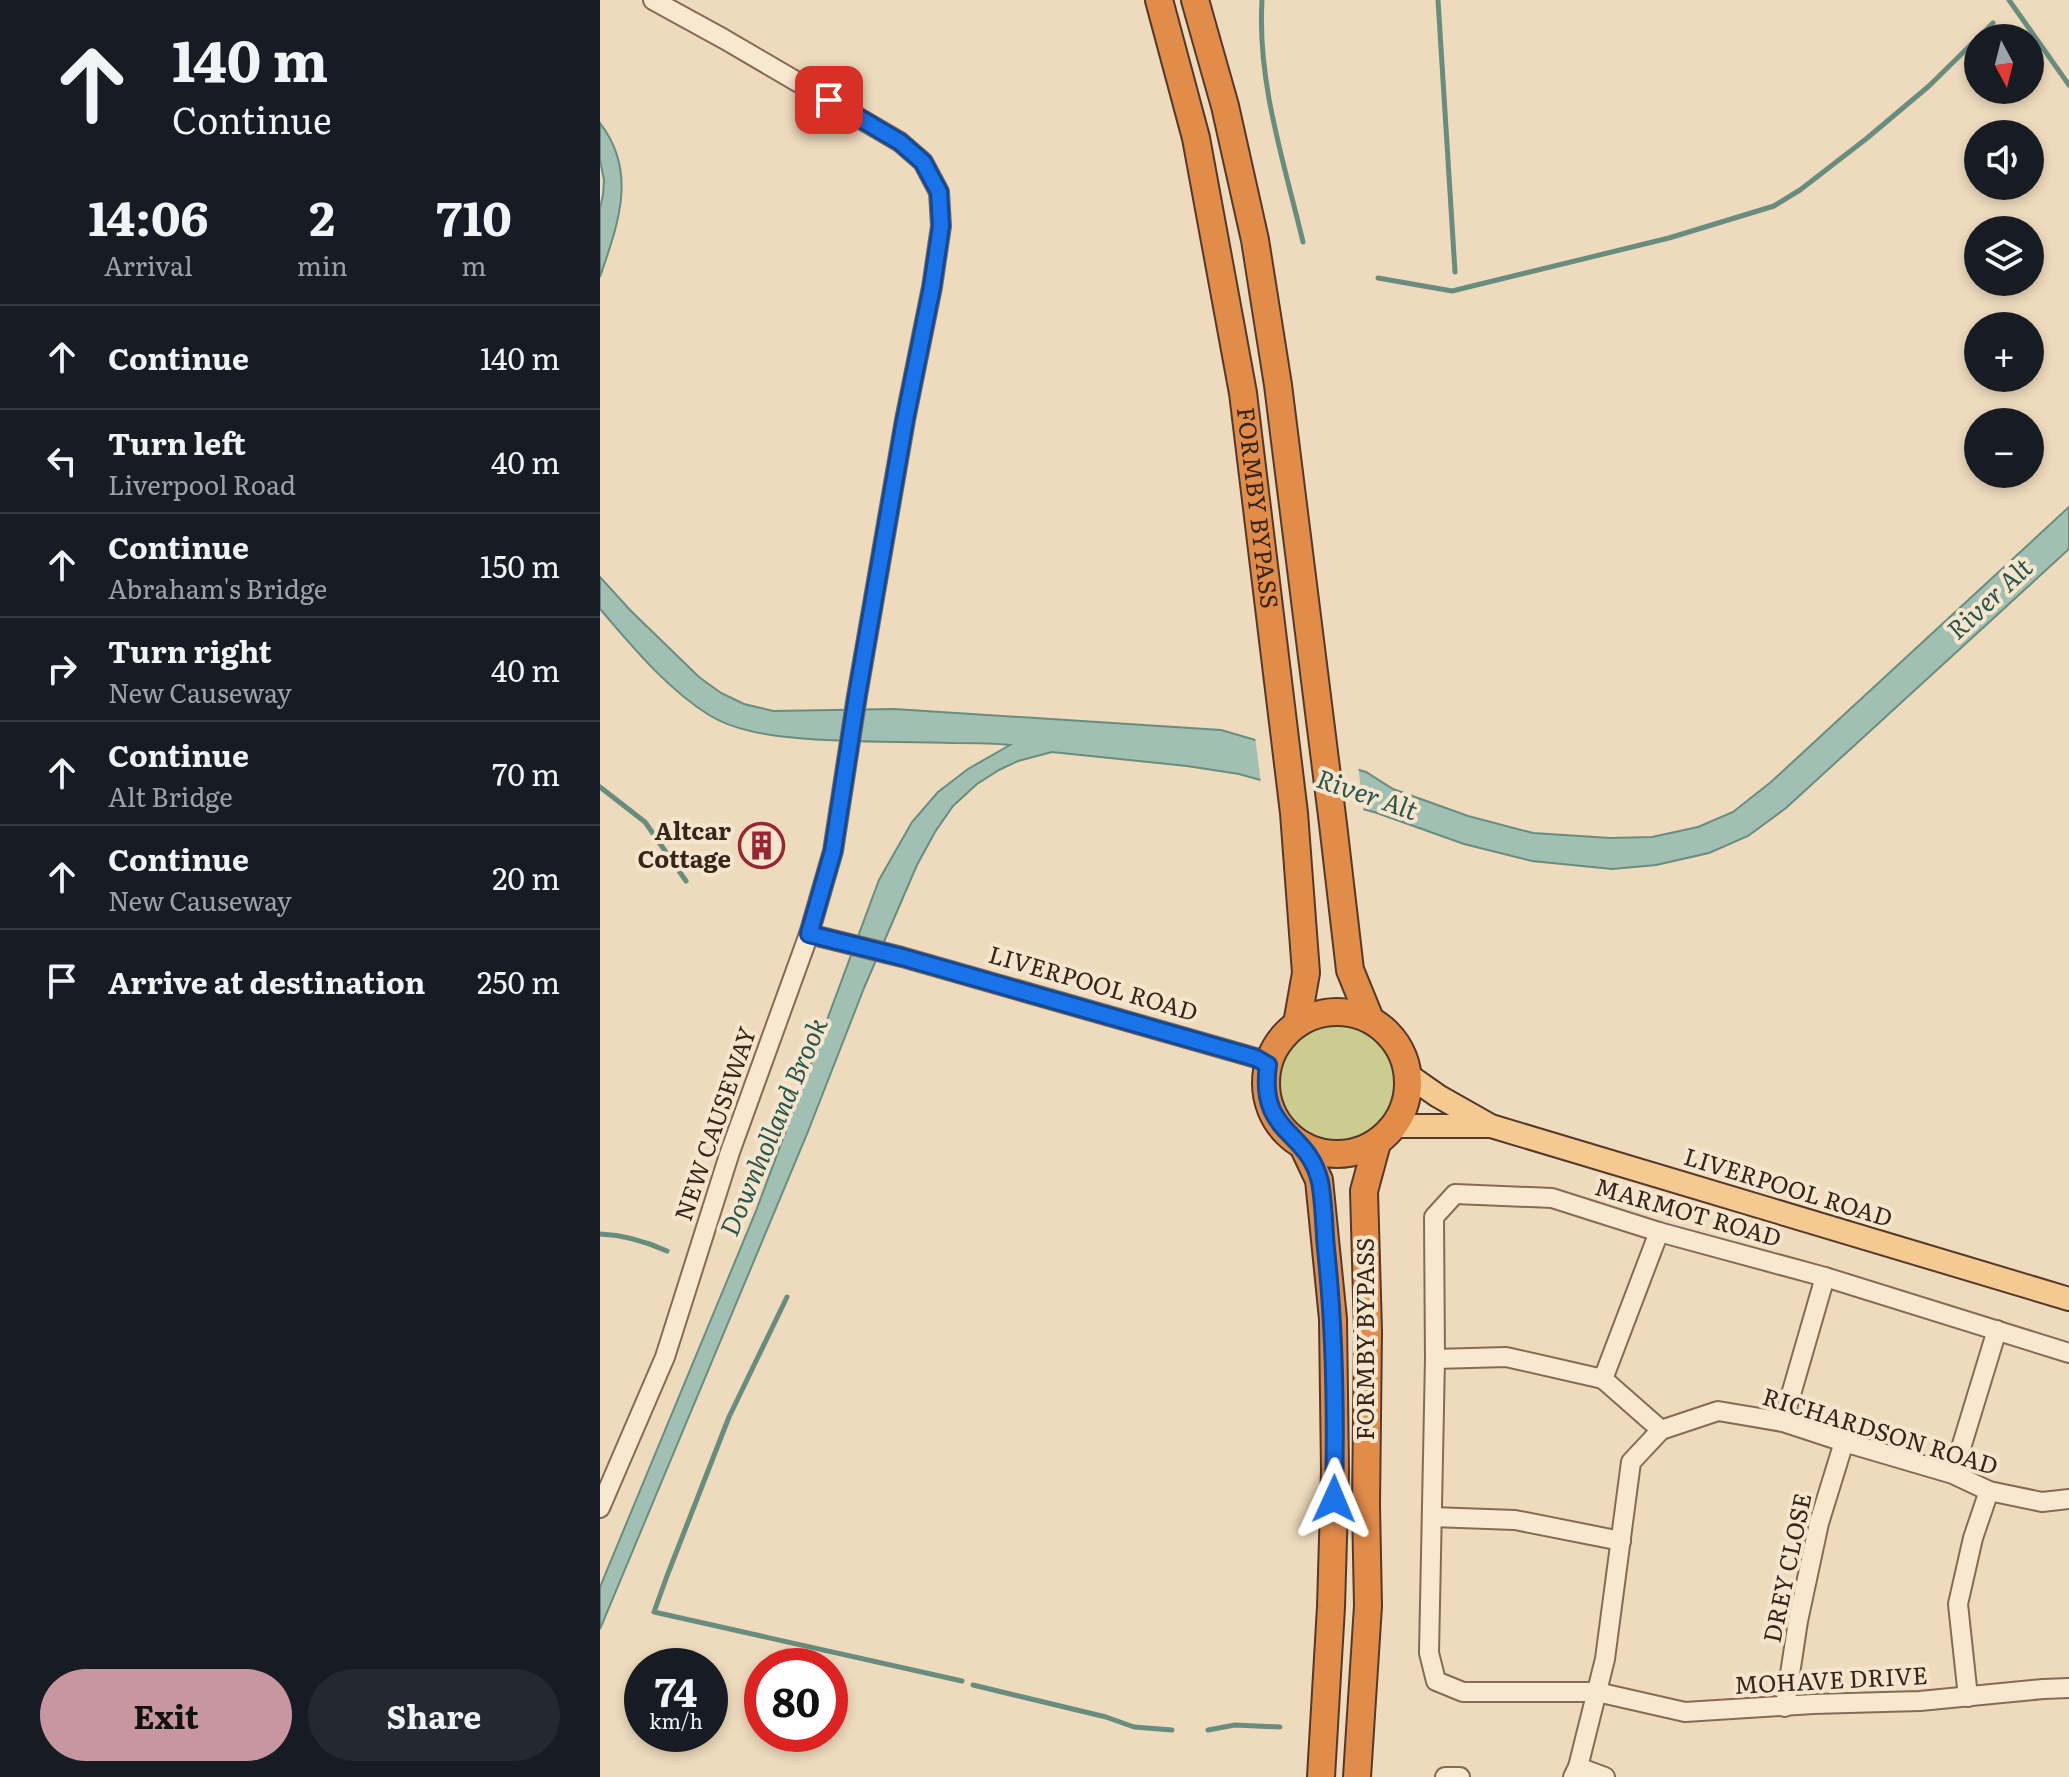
<!DOCTYPE html>
<html lang="en">
<head>
<meta charset="utf-8">
<style>
  :root { --surface:#171b24; --page:#242831; --text:#f1f3f6; --muted:#9ea1a6; --line:#363941; --accent:#c8969e }
  body { margin:0; font-family:Literata,serif; background:var(--page); color:var(--text); height:100vh; display:flex; flex-direction:column; font-size:30px; white-space:nowrap }
  * { box-sizing:border-box; margin:0 }
  p { font-size:26px; color:var(--muted) }
  .icon { flex:none; width:44px; height:44px; fill:none; stroke:currentColor; stroke-width:2; stroke-linecap:round; stroke-linejoin:round }
  .map { position:relative; flex:1; overflow:hidden }
  .details { display:flex; flex-direction:column; background:var(--surface); width:600px }
  .details>* { flex:none }
  .hud { background:#171b24; color:var(--text); overflow:hidden }
  .needle { width:52px; rotate:173deg }
  .buttons { position:absolute; left:1364px; top:24px; display:grid; gap:16px }
  .buttons a { display:grid; place-items:center; width:80px; height:80px; border-radius:50%; background:var(--surface); box-shadow:0 4px 12px #0003; font-size:40px }
  .speed { position:absolute; left:24px; top:1648px; display:flex; gap:16px; font-size:40px; font-weight:700; text-align:center }
  .speed>* { display:grid; place-content:center; width:104px; height:104px; border-radius:50%; background:var(--surface); box-shadow:0 4px 12px #0003; line-height:1 }
  .speed small { font-size:20px; font-weight:400 }
  .speed .limit { border:12px solid #d22; background:#fff; color:#111 }
  .pin { position:absolute; display:grid; place-items:center; width:68px; height:68px; color:#fff; margin:-34px; border-radius:16px; box-shadow:0 4px 12px #0006 }
  .me { position:absolute; width:88px; margin:-44px; rotate:1deg; stroke-linejoin:round; filter:drop-shadow(0 0 6px #0008) }
  .turn { display:flex; align-items:center; gap:28px; height:168px; padding:0 40px; font-size:36px }
  .turn .icon { width:104px; height:104px; stroke-width:2.5 }
  .turn b { display:block; font-size:56px; line-height:68px }
  .eta { display:flex; justify-content:space-evenly; align-items:center; height:136px; text-align:center }
  .eta b { font-size:48px; font-weight:700; line-height:56px }
  .button { display:flex; gap:16px; margin-top:auto; padding:16px 40px }
  .button a { flex:1; height:92px; border-radius:48px; background:var(--accent); color:#111; font-size:32px; font-weight:700; line-height:92px; text-align:center }
  .button a+a { background:var(--page); color:var(--text) }
  ul { padding:0; list-style:none }
  li { display:flex; align-items:center; gap:24px; height:104px; padding:0 40px; border-top:2px solid var(--line) }
  li div { flex:1 }
  li b { display:block; font-size:30px }
  li em { font-style:normal }
  main { display:flex; flex:1; min-height:0 }
  .map>svg:first-child { display:block }
  .green { fill:#cccc91 }
  .water { fill:#a1c0b3; stroke:#688d7f; stroke-width:2 }
  .pier { fill:#eedabd }
  .lines { fill:none; stroke-linecap:round; stroke-linejoin:round }
  .stream { stroke:#688d7f; stroke-width:5 }
  .minor-casing { stroke:#876a56; stroke-width:22 }
  .major-casing { stroke:#54392b; stroke-width:26 }
  .highway-casing { stroke:#54392b; stroke-width:30 }
  .minor { stroke:#f9e8d0; stroke-width:18 }
  .major { stroke:#f4ca92; stroke-width:22 }
  .highway { stroke:#e28c4a; stroke-width:26 }
  .route-casing { stroke:#114b97; stroke-width:20 }
  .route { stroke:#1a73e8; stroke-width:14 }
  .labels { text-anchor:middle; stroke-width:8; stroke-linejoin:round; paint-order:stroke }
  .street-label { font-size:24px; fill:#35251b; stroke:#f6e5cd }
  .poi-label { font-size:24px; font-weight:bold; fill:#35251b; stroke:#f6e5cd; text-anchor:end }
  .water-label { font-size:26px; font-style:italic; fill:#2a564d; stroke:#f6e5cd }
</style>
</head>
<body>
<main>
<section class="details">
<div class="hud">
<div class="turn"><svg class="icon" aria-label="ahead" viewBox="0 0 24 24"><path d="M12 20V5M6 11l6-6 6 6"/></svg><div><b>140 m</b>Continue</div></div>
</div>
<div class="eta">
<div><b>14:06</b><p>Arrival</p></div>
<div><b>2</b><p>min</p></div>
<div><b>710</b><p>m</p></div>
</div>
<ul>
<li><svg class="icon" aria-label="ahead" viewBox="0 0 24 24"><path d="M12 20V5M6 11l6-6 6 6"/></svg><div><b>Continue</b></div><em>140 m</em></li>
<li><svg class="icon" aria-label="left" viewBox="0 0 24 24"><path d="M17 20v-9H6M10 6l-5 5 5 5"/></svg><div><b>Turn left</b><p>Liverpool Road</p></div><em>40 m</em></li>
<li><svg class="icon" aria-label="ahead" viewBox="0 0 24 24"><path d="M12 20V5M6 11l6-6 6 6"/></svg><div><b>Continue</b><p>Abraham's Bridge</p></div><em>150 m</em></li>
<li><svg class="icon" aria-label="right" viewBox="0 0 24 24"><path d="M7 20v-9h11M14 6l5 5-5 5"/></svg><div><b>Turn right</b><p>New Causeway</p></div><em>40 m</em></li>
<li><svg class="icon" aria-label="ahead" viewBox="0 0 24 24"><path d="M12 20V5M6 11l6-6 6 6"/></svg><div><b>Continue</b><p>Alt Bridge</p></div><em>70 m</em></li>
<li><svg class="icon" aria-label="ahead" viewBox="0 0 24 24"><path d="M12 20V5M6 11l6-6 6 6"/></svg><div><b>Continue</b><p>New Causeway</p></div><em>20 m</em></li>
<li><svg class="icon" aria-label="arrive" viewBox="0 0 24 24"><path d="M6 21V4h12l-3 4 3 4H6"/></svg><div><b>Arrive at destination</b></div><em>250 m</em></li>
</ul>
<div class="button"><a>Exit</a><a>Share</a></div>
</section>
<div class="map">
<svg width="1469" height="1777" viewBox="0 0 1469 1777">
  <rect width="100%" height="100%" fill="#eedabd"/>
  <!-- green -->
  <circle class="green" cx="738" cy="1083" r="58"/>
  <!-- water -->
  <g class="water">
    <path d="M 0,123 C 38,172 18,224 0,277 L 0,208 L 3,195 L 4,180 L 0,160 Z"/>
    <path d="M 1469,507 L 1469,549 L 1186,808 L 1148,836 L 1109,853 L 1056,865 L 1012,869 L 932,861 L 864,844 L 777,813 L 639,774 L 587,766 L 452,752 L 418,761 L 399,770 L 377,784 L 353,806 L 335,832 L 317,865 L 264,988 L 207,1134 L 0,1629 L 0,1587 L 156,1211 L 279,880 L 312,822 L 338,792 L 368,769 L 410,745 C 392,743 373,743 355,743 C 303,741 249,743 197,738 C 167,735 135,731 109,715 C 66,688 33,647 0,609 L 0,577 L 30,610 L 99,677 L 121,693 L 144,704 L 173,711 L 294,709 L 621,730 L 766,772 L 793,789 L 868,816 L 933,833 L 1010,838 L 1052,837 L 1098,827 L 1133,812 L 1171,782 Z"/>
  </g>
  <!-- pier -->
  <polygon class="pier" points="655,736 758,765 764,814 661,784"/>
  <g class="lines">
    <!-- stream -->
    <g class="stream">
      <path d="M 662,0 C 657,82 684,162 703,242"/>
      <polyline points="838,0 855,272"/>
      <polyline points="1409,0 1469,85"/>
      <polyline points="778,278 852,291 1069,238 1174,206 1200,190 1266,139 1329,86 1393,23"/>
      <polyline points="0,787 45,822 86,881"/>
      <path d="M 0,1234 C 24,1235 45,1241 67,1251"/>
      <polyline points="187,1297 129,1417 67,1576 54,1612 362,1681"/>
      <polyline points="373,1685 506,1717 534,1727 572,1730"/>
      <polyline points="608,1730 635,1725 680,1727"/>
    </g>
    <defs>
      <g id="minor">
        <polyline points="209,934 302,957 656,1058 668,1065"/>
        <polyline points="1469,1353 1225,1277 1059,1232 952,1198 855,1194 834,1217 835,1359 829,1653 836,1681 863,1692 997,1692 1085,1712 1213,1704 1320,1701 1443,1689 1469,1688"/>
        <polyline points="835,1359 906,1357 1003,1379 1059,1232"/>
        <polyline points="1003,1379 1061,1430"/>
        <polyline points="1183,1422 1225,1277"/>
        <polyline points="1353,1474 1397,1330"/>
        <polyline points="0,1508 65,1357 130,1152 209,934 233,851 257,696 305,420 332,287 341,226 339,192 323,162 300,142 124,39 53,0"/>
        <polyline points="832,1517 915,1520 1021,1541"/>
        <polyline points="1368,1697 1358,1604 1373,1538 1389,1491"/>
        <polyline points="1185,1707 1198,1621 1219,1523 1244,1442"/>
        <polyline points="978,1767 1005,1777"/>
        <polyline points="845,1777 860,1777"/>
        <polyline points="973,1777 978,1767 1005,1659 1031,1462 1061,1430 1118,1411 1183,1422 1244,1442 1353,1474 1389,1491 1442,1502 1469,1499"/>
      </g>
      <g id="major">
        <polyline points="808,1075 838,1096 891,1126 1469,1299"/>
        <polyline points="794,1126 890,1126"/>
      </g>
      <g id="highway">
        <path id="s1" d="M 559,0 L 596,138 L 643,393 L 694,813 L 706,973 L 697,1024"/>
        <polyline points="595,0 625,106 655,240 678,385 733,824 750,970 770,1019"/>
        <circle cx="737" cy="1083" r="71"/>
        <polyline points="703,1146 719,1180 733,1319 735,1471 731,1607 721,1777"/>
        <polyline points="757,1777 768,1606 766,1505 768,1331 764,1191 777,1143"/>
      </g>
    </defs>
    <!-- minor casing -->
    <use href="#minor" class="minor-casing"/>
    <!-- major casing -->
    <use href="#major" class="major-casing"/>
    <!-- highway casing -->
    <use href="#highway" class="highway-casing"/>
    <!-- minor -->
    <use href="#minor" class="minor"/>
    <!-- major -->
    <use href="#major" class="major"/>
    <!-- highway -->
    <use href="#highway" class="highway"/>
  </g>
  <g class="lines">
    <defs>
      <path id="route" d="M 229,100 L 300,142 L 323,162 L 339,192 L 341,226 L 332,287 L 305,420 L 257,696 L 233,851 L 209,934 L 302,957 L 656,1058 L 668,1065 C 658,1135 708,1129 720,1182 C 724,1203 724,1227 726,1249 C 735,1332 736,1415 734,1499"/>
    </defs>
    <!-- route casing -->
    <use href="#route" class="route-casing"/>
    <!-- route -->
    <use href="#route" class="route"/>
  </g>
  <!-- icons -->
  <defs>
    <symbol id="building-ring" viewBox="-11 -11 22 22"><circle r="9.5" fill="#f6e5cd" stroke="#972533" stroke-width="1.5"/><path d="M-4-6H4V6H1V3H-1V6H-4ZM-2.5-4.3h1.7v1.8h-1.7ZM.8-4.3h1.7v1.8H.8ZM-2.5-1h1.7V.8h-1.7ZM.8-1h1.7V.8H.8Z" fill="#972533"/></symbol>
  </defs>
  <g fill-rule="evenodd">
    <use href="#building-ring" x="136" y="820" width="51" height="51"/>
  </g>
  <g class="labels">
    <!-- street labels -->
    <g class="street-label">
      <text dy="8" stroke="none"><textPath href="#s1" startOffset="518">FORMBY BYPASS</textPath></text>
      <text transform="translate(493 984) rotate(16)" y="8">LIVERPOOL ROAD</text>
      <text transform="translate(116 1124) rotate(-71)" y="8">NEW CAUSEWAY</text>
      <text transform="translate(1188 1188) rotate(17)" y="8">LIVERPOOL ROAD</text>
      <text transform="translate(1088 1213) rotate(16)" y="8">MARMOT ROAD</text>
      <text transform="translate(766 1339) rotate(-90)" y="8">FORMBY BYPASS</text>
      <text transform="translate(1280 1432) rotate(17)" y="8">RICHARDSON ROAD</text>
      <text transform="translate(1188 1568) rotate(-78)" y="8">DREY CLOSE</text>
      <text transform="translate(1231 1681) rotate(-3)" y="8">MOHAVE DRIVE</text>
    </g>
    <!-- poi labels -->
    <g class="poi-label">
      <text x="131" y="840">Altcar<tspan x="131" dy="28">Cottage</tspan></text>
    </g>
    <!-- water labels -->
    <g class="water-label">
      <text transform="translate(1390 599) rotate(-43)" y="9">River Alt</text>
      <text transform="translate(767 795) rotate(19)" y="9">River Alt</text>
      <text transform="translate(174 1127) rotate(-67)" y="9">Downholland Brook</text>
    </g>
  </g>
</svg>
<div class="buttons">
<a><svg class="needle" viewBox="-14 -14 28 28"><path d="M0-13l5 13h-10z" fill="#e53935"/><path d="M0 13l5-13h-10z" fill="#9ea1a6"/></svg></a>
<a><svg class="icon" aria-label="sound" viewBox="0 0 24 24"><path d="M4 9h4l5-4v14l-5-4H4zM17 9q2 3 0 6"/></svg></a>
<a><svg class="icon" aria-label="layers" viewBox="0 0 24 24"><path d="M12 4l9 5-9 5-9-5zM3 14l9 5 9-5"/></svg></a>
<a>+</a>
<a>−</a>
</div>
<div class="speed"><div>74<small>km/h</small></div><div class="limit">80</div></div>
<div class="pin" style="left:229px;top:100px;background:#d93025"><svg class="icon" aria-label="arrive" viewBox="0 0 24 24"><path d="M6 21V4h12l-3 4 3 4H6"/></svg></div>
<svg class="me" style="left:734px;top:1499px" viewBox="-20 -20 40 40"><path d="M0-17L14 15 0 8-14 15z" fill="#1a73e8" stroke="#fff" stroke-width="4"/></svg>
</div>
</main>
</body>
</html>
